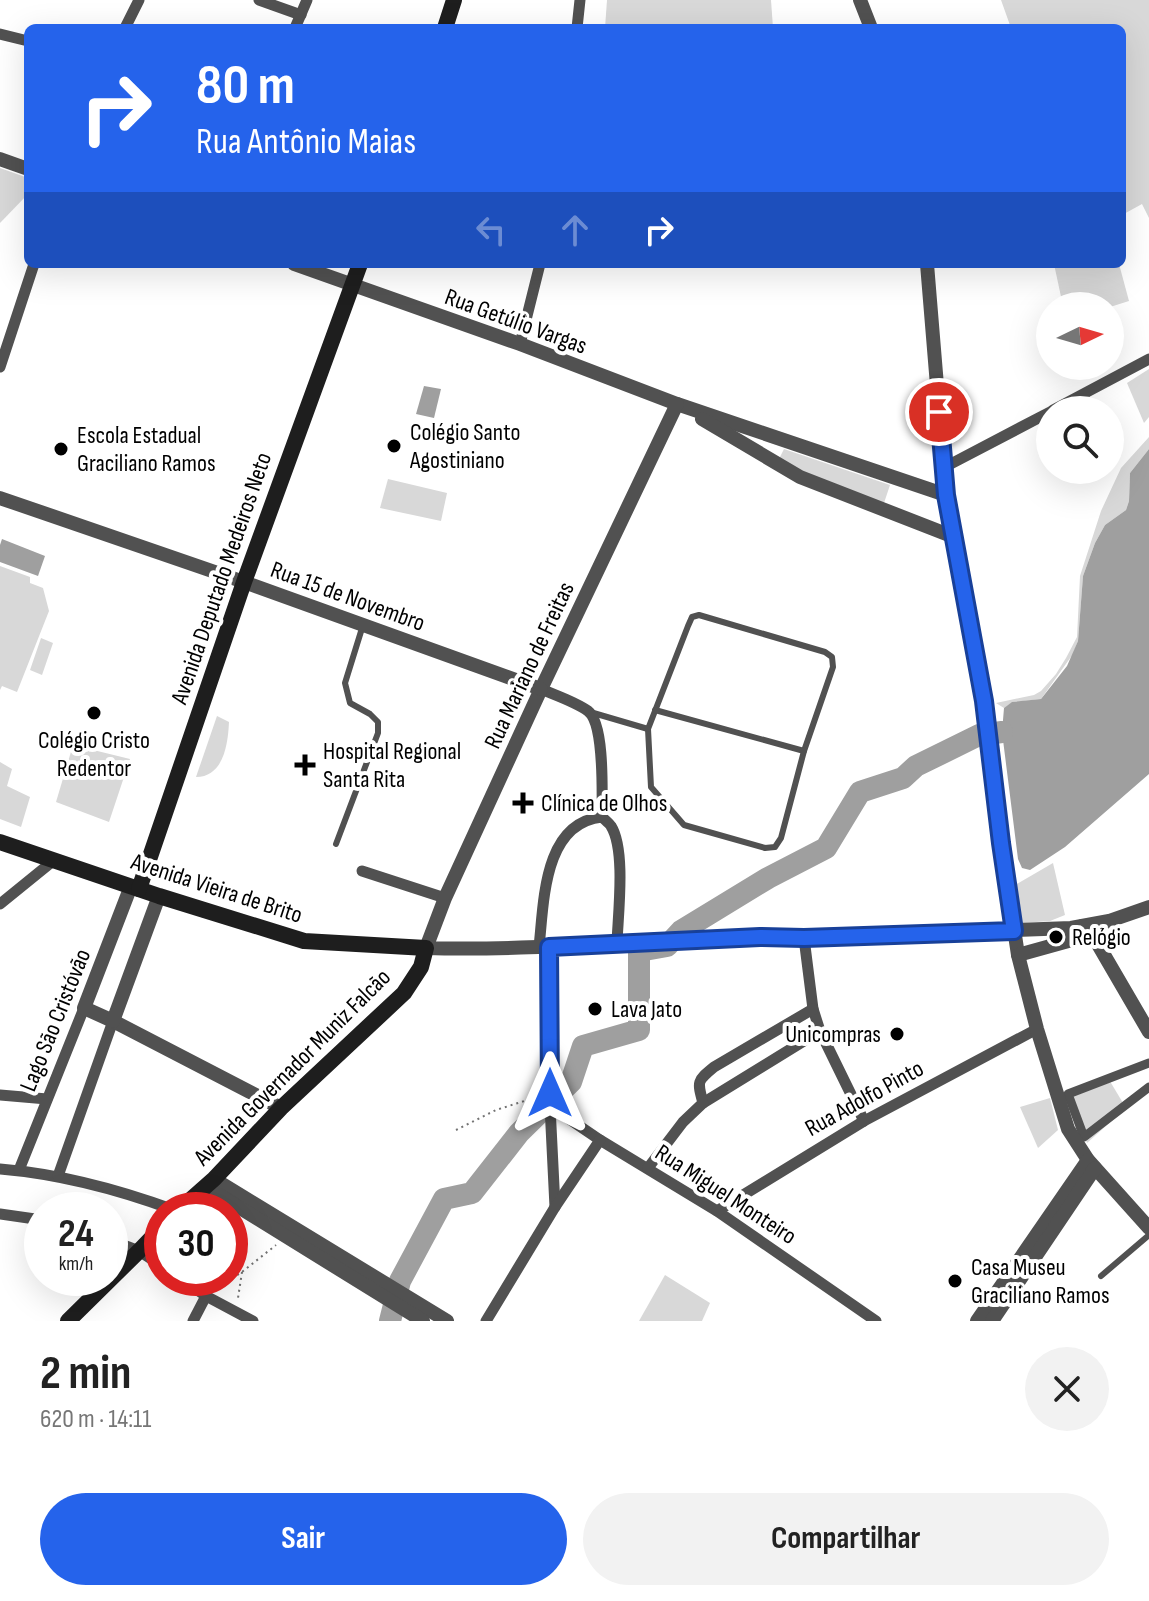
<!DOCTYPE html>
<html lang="pt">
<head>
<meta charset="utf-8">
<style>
  :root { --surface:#fff; --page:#f2f2f2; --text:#222; --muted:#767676; --accent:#2563eb }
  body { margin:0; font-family:"Sofia Sans Condensed",sans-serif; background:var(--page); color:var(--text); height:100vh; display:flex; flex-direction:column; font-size:30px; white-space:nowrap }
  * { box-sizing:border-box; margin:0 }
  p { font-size:26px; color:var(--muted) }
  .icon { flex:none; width:44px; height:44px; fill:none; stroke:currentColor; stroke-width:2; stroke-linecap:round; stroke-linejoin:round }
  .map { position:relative; height:1321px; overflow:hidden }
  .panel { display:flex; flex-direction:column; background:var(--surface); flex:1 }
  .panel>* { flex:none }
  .guide { position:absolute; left:24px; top:24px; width:1102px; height:244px; border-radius:12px; box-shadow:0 8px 32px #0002; background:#2563eb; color:#fff; overflow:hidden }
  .needle { width:52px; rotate:85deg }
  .tools { position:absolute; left:1036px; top:292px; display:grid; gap:16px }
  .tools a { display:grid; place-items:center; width:88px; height:88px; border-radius:50%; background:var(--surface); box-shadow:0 8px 32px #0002; font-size:40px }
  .speed { position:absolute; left:24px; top:1192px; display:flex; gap:16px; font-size:40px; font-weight:700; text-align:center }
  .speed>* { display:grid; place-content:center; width:104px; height:104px; border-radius:50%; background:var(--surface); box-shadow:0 8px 32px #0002; line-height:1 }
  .speed small { font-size:20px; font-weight:400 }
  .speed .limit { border:12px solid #d22; background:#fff; color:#111 }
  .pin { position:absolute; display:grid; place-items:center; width:68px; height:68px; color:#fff; margin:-34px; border:4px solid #fff; border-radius:50%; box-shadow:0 2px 8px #0007 }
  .me { position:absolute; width:88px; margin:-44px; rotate:0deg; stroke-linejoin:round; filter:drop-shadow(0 0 6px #0008) }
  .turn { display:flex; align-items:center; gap:28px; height:168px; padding:0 40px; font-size:36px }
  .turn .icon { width:104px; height:104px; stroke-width:2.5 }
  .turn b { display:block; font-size:56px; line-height:68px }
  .lanes { display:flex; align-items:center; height:76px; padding:0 40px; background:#0003; justify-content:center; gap:40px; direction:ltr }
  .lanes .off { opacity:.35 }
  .round { display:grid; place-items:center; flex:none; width:84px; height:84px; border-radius:42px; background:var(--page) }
  .summary { display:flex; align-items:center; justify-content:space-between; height:136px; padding:0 40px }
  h1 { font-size:48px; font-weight:700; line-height:60px }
  .cta { display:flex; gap:16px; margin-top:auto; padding:16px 40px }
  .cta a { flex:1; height:92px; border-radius:48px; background:var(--accent); color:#fff; font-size:32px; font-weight:700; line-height:92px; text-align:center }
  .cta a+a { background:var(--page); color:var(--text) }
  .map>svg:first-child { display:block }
  .green { fill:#d8d8d8 }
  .water { fill:#9f9f9f }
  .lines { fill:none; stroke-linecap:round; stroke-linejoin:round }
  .river { stroke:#9f9f9f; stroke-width:22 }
  .path { stroke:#737373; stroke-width:2; stroke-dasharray:2 4; stroke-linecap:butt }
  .service { stroke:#515151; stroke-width:6 }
  .pedestrian { stroke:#515151; stroke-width:9 }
  .minor { stroke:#515151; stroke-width:11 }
  .tertiary { stroke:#515151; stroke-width:14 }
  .secondary { stroke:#1e1e1e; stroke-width:16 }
  .route-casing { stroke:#184099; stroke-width:20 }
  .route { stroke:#2563eb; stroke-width:14 }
  .poi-dot { fill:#000; stroke:#fff; stroke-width:3 }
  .labels { text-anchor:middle; stroke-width:8; stroke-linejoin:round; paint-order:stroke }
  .street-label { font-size:24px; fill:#000; stroke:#fff }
  .poi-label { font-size:24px; fill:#000; stroke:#fff; text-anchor:start }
</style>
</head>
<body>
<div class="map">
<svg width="1149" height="1321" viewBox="0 0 1149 1321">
  <rect width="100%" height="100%" fill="#fff"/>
  <!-- green -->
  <g class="green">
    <polygon points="607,0 771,0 773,28 605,28"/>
    <polygon points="1001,0 1149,0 1149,218 1142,204 1122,215 1122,28 1011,28"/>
    <polygon points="0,168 28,178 28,194 0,223"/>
    <polygon points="1054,264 1119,264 1129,301 1110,307 1063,306"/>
    <polygon points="1149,369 1149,417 1144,423 1127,383"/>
    <polygon points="1149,437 1149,449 1130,473 1129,501 1126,510 1105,525 1095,543 1083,576 1078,641 1073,654 1041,699 1013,702 1004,708 996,703 1034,695 1041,691 1056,674 1066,658 1077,637 1080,576 1101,511 1121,468"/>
    <polygon points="784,449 890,485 883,506 778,461"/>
    <polygon points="388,479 447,493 441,521 380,508"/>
    <polygon points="0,566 30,577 30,583 43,588 49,611 17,692 2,686 0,690"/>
    <polygon points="41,638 53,643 42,675 30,670"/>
    <path d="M 217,716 L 229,722 C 228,743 224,777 196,777 Z"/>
    <polygon points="73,745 130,759 109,822 56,802"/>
    <polygon points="0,762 12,769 7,786 30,797 21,827 0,819"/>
    <polygon points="1053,863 1065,915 1050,921 1022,923 1015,885"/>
    <polygon points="1108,1078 1126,1108 1087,1143 1067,1090"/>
    <polygon points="1050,1098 1058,1130 1038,1148 1020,1107"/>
    <polygon points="665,1275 710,1303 702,1321 639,1321"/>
  </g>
  <!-- water -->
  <g class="water">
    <polygon points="424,386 441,389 434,418 416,414"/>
    <polygon points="1149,449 1149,774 1065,847 1030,870 1022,868 1018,859 1002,732 1004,708 1012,702 1041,699 1067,666 1078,641 1083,576 1095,543 1105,525 1126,510 1129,501 1130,473"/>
    <polygon points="2,539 45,556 38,576 0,562 0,545"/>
  </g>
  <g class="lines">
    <!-- river -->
    <polyline class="river" points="390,1321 400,1281 444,1199 472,1193 519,1133 571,1082 583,1046 639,1030 639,951 667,946 681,931 768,878 826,848 860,792 903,778 916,766 979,735 1002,732"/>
    <!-- path -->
    <g class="path">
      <polyline points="456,1130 496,1110 537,1097"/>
      <polyline points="230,1271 242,1272 238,1298"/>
      <polyline points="217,1288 242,1272 276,1245"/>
    </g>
    <!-- service -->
    <g class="service">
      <polygon points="699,615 825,652 832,657 833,667 804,751 781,838 775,847 765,848 684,825 651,787 648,729 688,626 692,617"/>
      <polyline points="655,710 804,751"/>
      <polyline points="590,712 648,729"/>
      <polyline points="336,844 378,733 378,722 370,714 350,703 345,683 363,625"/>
      <polyline points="1101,1276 1149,1235"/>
    </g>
    <!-- pedestrian -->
    <polyline class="pedestrian" points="1149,1063 1068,1094 1084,1137 1149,1087"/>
    <!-- minor -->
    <g class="minor">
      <polyline points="259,0 301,15"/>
      <polyline points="125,28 139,0"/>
      <polyline points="295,28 307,0"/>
      <polyline points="577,28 580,0"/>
      <polyline points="0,34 28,41"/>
      <polyline points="520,344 540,264"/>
      <polyline points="0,367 34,264"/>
      <polyline points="1053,410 1149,359"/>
      <polyline points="943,468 1050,412"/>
      <path d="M 541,689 C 555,695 576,702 588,711 C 605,724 602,794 602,817 C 605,820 609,823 611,826 C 626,850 618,914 617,943"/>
      <polyline points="362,871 445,898"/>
      <polyline points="0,904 53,861"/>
      <polyline points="804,938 813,1009 820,1031 864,1121"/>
      <path d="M 539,947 C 544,902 543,823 602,817"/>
      <polyline points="549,947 550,1106 555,1207"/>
      <polyline points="0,1095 47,1099"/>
      <polyline points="703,1103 820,1031"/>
      <polyline points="550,1106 600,1140 717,1211 876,1321"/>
      <path d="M 648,1168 L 683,1122 L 703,1103 C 697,1081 697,1081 714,1067 L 813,1009"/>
      <path d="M 0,1169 C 60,1174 117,1189 174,1210"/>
      <polyline points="19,1170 84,1008"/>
      <polyline points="58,1176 113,1021"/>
      <polyline points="717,1211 864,1121 1037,1029"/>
      <polyline points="0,1214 42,1220"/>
      <polyline points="110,1240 139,1251 162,1266"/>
      <polyline points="180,1278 206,1296 253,1321"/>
      <polyline points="193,1321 206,1296"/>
      <polyline points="486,1321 555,1207 600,1140"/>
    </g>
    <!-- tertiary -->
    <g class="tertiary">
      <polyline points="860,0 871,28"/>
      <polyline points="0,159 28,169"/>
      <polyline points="294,264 520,344 677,404 946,495"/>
      <polyline points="927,264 946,495 984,701 1001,843 1018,955 1037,1029 1068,1129 1088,1160 1149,1228"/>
      <path d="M 677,404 L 541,689 L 445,898 L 426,948 C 552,952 678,934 804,938 L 1071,928 L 1109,921 L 1149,907"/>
      <polyline points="702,419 800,477 954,537"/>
      <polyline points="0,498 244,582 541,689"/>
      <polyline points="131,886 84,1008 113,1021 281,1108"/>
      <polyline points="1082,926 1096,941 1149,1032"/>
      <polyline points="1018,955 1090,935"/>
      <polyline points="113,1021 159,896"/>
      <polyline points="214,1179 447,1321"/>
      <polyline points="206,1187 423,1321"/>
      <polyline points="977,1321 1088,1160"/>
      <polyline points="992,1321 1095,1168"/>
    </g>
    <!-- secondary -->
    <g class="secondary">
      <polyline points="445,28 454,0"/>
      <polyline points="0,842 159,896 304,941 426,948 421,967 404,993 281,1108 214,1179 179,1210"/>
      <polyline points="139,889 244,582 360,264"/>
      <polyline points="68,1321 139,1251 162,1227"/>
    </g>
  </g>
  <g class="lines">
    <defs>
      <polyline id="route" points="550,1093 549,947 760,937 804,938 1014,931 1001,843 984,701 946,495 939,412"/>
    </defs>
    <!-- route casing -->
    <use href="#route" class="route-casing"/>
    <!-- route -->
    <use href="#route" class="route"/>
  </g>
  <!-- markers -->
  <g class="poi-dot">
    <circle cx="394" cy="446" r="8"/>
    <circle cx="61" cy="449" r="8"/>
    <circle cx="94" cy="713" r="8"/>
    <path d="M301 753h8v8h8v8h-8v8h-8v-8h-8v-8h8z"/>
    <path d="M519 791h8v8h8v8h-8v8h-8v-8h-8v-8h8z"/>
    <circle cx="1056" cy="937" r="8"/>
    <circle cx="595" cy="1009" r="8"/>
    <circle cx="897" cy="1034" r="8"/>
    <circle cx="955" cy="1281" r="8"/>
  </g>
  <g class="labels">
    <!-- street labels -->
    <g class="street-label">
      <text transform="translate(516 321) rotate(20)" y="8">Rua Getúlio Vargas</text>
      <text transform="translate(221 578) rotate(-71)" y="8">Avenida Deputado Medeiros Neto</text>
      <text transform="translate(348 596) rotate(20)" y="8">Rua 15 de Novembro</text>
      <text transform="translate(529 665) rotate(-65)" y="8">Rua Mariano de Freitas</text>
      <text transform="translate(217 888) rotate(18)" y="8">Avenida Vieira de Brito</text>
      <text transform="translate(55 1020) rotate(-68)" y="8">Lago São Cristóvão</text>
      <text transform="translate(292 1067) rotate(-45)" y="8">Avenida Governador Muniz Falcão</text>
      <text transform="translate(864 1098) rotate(-29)" y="8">Rua Adolfo Pinto</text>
      <text transform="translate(726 1194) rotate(33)" y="8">Rua Miguel Monteiro</text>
    </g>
    <!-- poi labels -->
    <g class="poi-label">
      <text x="410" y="440">Colégio Santo<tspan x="410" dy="28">Agostiniano</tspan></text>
      <text x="77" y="443">Escola Estadual<tspan x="77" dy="28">Graciliano Ramos</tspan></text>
      <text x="94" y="748" text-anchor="middle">Colégio Cristo<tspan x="94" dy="28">Redentor</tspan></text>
      <text x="323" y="759">Hospital Regional<tspan x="323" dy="28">Santa Rita</tspan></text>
      <text x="541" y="811">Clínica de Olhos</text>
      <text x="1072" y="945">Relógio</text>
      <text x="611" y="1017">Lava Jato</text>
      <text x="881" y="1042" text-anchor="end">Unicompras</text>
      <text x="971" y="1275">Casa Museu<tspan x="971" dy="28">Graciliano Ramos</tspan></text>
    </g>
  </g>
</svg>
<div class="tools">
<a><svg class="needle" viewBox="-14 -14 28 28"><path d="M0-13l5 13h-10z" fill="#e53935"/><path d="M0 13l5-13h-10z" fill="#767676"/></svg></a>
<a><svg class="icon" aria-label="search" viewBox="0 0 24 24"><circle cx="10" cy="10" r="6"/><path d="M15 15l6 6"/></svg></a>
</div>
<div class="speed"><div>24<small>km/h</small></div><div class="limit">30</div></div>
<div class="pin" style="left:939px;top:412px;background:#d93025"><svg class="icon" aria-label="arrive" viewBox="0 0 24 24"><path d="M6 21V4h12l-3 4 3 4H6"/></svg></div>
<svg class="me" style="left:550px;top:1093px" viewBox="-20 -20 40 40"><path d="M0-17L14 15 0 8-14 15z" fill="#2563eb" stroke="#fff" stroke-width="4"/></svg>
<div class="guide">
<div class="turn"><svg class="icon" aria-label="right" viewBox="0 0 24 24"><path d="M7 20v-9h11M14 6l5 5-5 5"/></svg><div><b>80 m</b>Rua Antônio Maias</div></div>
<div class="lanes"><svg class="icon off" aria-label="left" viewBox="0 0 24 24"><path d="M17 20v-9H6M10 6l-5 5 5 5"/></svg><svg class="icon off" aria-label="ahead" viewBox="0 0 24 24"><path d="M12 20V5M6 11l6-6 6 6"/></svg><svg class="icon" aria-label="right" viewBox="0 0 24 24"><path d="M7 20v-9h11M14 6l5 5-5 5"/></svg></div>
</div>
</div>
<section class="panel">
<div class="summary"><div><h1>2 min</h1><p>620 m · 14:11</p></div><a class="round"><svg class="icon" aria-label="close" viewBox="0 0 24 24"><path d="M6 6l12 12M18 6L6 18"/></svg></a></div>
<div class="cta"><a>Sair</a><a>Compartilhar</a></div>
</section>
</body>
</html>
